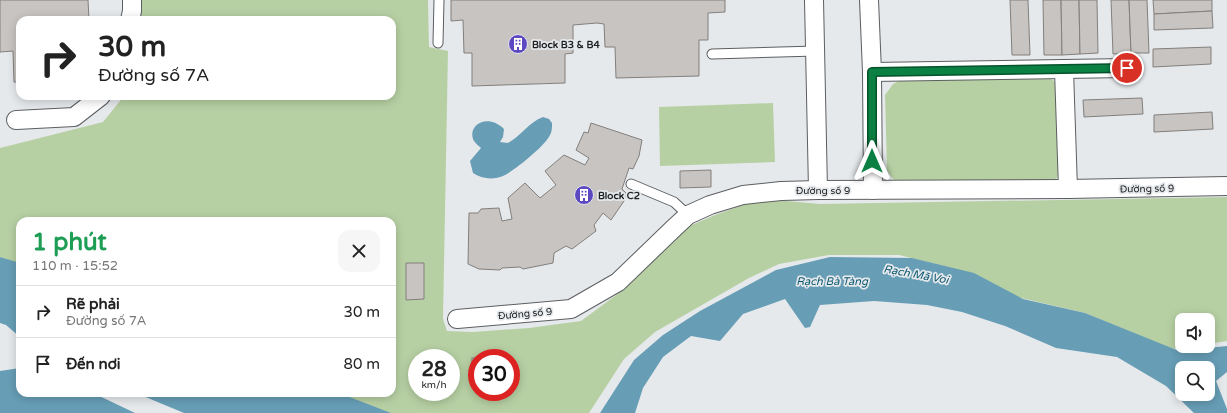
<!DOCTYPE html>
<html lang="vi">
<head>
<meta charset="utf-8">
<style>
  :root { --surface:#fff; --page:#f6f6f6; --text:#222; --muted:#767676; --line:#e0e0e0 }
  body { margin:0; font-family:"Varela Round",sans-serif; background:var(--page); color:var(--text); height:100vh; display:flex; flex-direction:column; font-size:15px; white-space:nowrap }
  * { box-sizing:border-box; margin:0 }
  p { font-size:13px; color:var(--muted) }
  .icon { flex:none; width:22px; height:22px; fill:none; stroke:currentColor; stroke-width:2; stroke-linecap:round; stroke-linejoin:round }
  .map { position:relative; flex:1; overflow:hidden }
  .side { position:absolute; left:16px; top:217px; width:380px; height:180px; display:flex; flex-direction:column; background:var(--surface); border-radius:12px; box-shadow:0 2px 10px #0003 }
  .side>* { flex:none }
  .hud { position:absolute; left:16px; top:16px; width:380px; height:84px; border-radius:12px; box-shadow:0 2px 10px #0003; background:#fff; color:var(--text); overflow:hidden }
  .controls { position:absolute; left:1175px; top:313px; display:grid; gap:8px }
  .controls a { display:grid; place-items:center; width:40px; height:40px; border-radius:8px; background:var(--surface); box-shadow:0 2px 10px #0003; font-size:20px }
  .speed { position:absolute; left:408px; top:349px; display:flex; gap:8px; font-size:20px; font-weight:700; text-align:center }
  .speed>* { display:grid; place-content:center; width:52px; height:52px; border-radius:50%; background:var(--surface); box-shadow:0 2px 10px #0003; line-height:1 }
  .speed small { font-size:10px; font-weight:400 }
  .speed .limit { border:6px solid #d22; background:#fff; color:#111 }
  .pin { position:absolute; display:grid; place-items:center; width:34px; height:34px; color:#fff; margin:-17px; border:2px solid #fff; border-radius:50%; box-shadow:0 1px 4px #0007 }
  .me { position:absolute; width:44px; margin:-22px; rotate:0deg; stroke-linejoin:round; filter:drop-shadow(0 0 3px #0008) }
  .turn { display:flex; align-items:center; gap:14px; height:84px; padding:0 16px; font-size:18px }
  .turn .icon { width:52px; height:52px; stroke-width:2.5 }
  .turn b { display:block; font-size:28px; line-height:34px }
  .round { display:grid; place-items:center; flex:none; width:42px; height:42px; border-radius:12px; background:var(--page) }
  .summary { display:flex; align-items:center; justify-content:space-between; height:68px; padding:0 16px }
  h1 { font-size:24px; font-weight:800; line-height:30px; color:#1e9e55 }
  ul { padding:0; list-style:none }
  li { display:flex; align-items:center; gap:12px; height:52px; padding:0 16px; border-top:1px solid var(--line) }
  li div { flex:1 }
  li b { display:block; font-size:15px }
  li em { font-style:normal }
  .map>svg:first-child { display:block }
  .green { fill:#b7d0a3; fill-rule:evenodd }
  .water { fill:#679eb6; fill-rule:evenodd }
  .building { fill:#c7c4c1; stroke:#827f7c }
  .lines { fill:none; stroke-linecap:round; stroke-linejoin:round }
  .lane-casing { stroke:#5c5e61; stroke-width:11 }
  .street-casing { stroke:#5c5e61; stroke-width:20 }
  .lane { stroke:#fff; stroke-width:9 }
  .street { stroke:#fff; stroke-width:18 }
  .route-casing { stroke:#07532c; stroke-width:10 }
  .route { stroke:#0b8043; stroke-width:7 }
  .labels { text-anchor:middle; stroke-width:3.5; stroke-linejoin:round; paint-order:stroke }
  .poi-label { font-size:10px; font-weight:bold; fill:#202122; stroke:#e6e9ec; text-anchor:start }
  .street-label { font-size:10px; fill:#202122; stroke:#e6e9ec }
  .water-label { font-size:11px; font-style:italic; fill:#09566f; stroke:#e6e9ec }
</style>
</head>
<body>
<div class="map">
<svg width="1227" height="413" viewBox="0 0 1227 413">
  <rect width="100%" height="100%" fill="#e6e9ec"/>
  <!-- green -->
  <g class="green">
    <path d="M 139,0 L 428,0 L 429,47 L 448,51 L 443,319 L 447,331 L 473,332 L 529,328 L 581,321 L 627,287 L 687,227 L 715,215 L 746,204 L 776,200 L 820,204 L 1227,197 L 1227,341 L 1208,344 L 1208,320 L 1182,320 L 1182,346 L 1192,346 L 1171,349 L 1085,313 L 1017,297 L 948,267 L 899,255 L 829,255 L 779,264 L 749,278 L 655,332 L 624,359 L 589,413 L 384,413 L 335,393 L 392,393 L 392,221 L 20,221 L 20,264 L 0,257 L 0,148 L 103,122 L 124,96 L 392,96 L 392,20 L 138,20 ZM 417,358 L 451,358 L 451,392 L 417,392 ZM 477,358 L 511,358 L 511,392 L 477,392 Z"/>
    <polygon points="1046,76 1054,81 1058,90 1060,164 1057,178 1048,184 901,185 892,178 887,170 885,95 893,84 907,77"/>
    <polygon points="773,103 775,162 660,166 659,107"/>
  </g>
  <!-- water -->
  <g class="water">
    <path d="M 543,117 L 549,119 L 552,123 C 552,127 552,132 550,135 C 545,146 514,171 503,176 C 494,180 481,179 473,173 L 470,161 L 481,148 C 479,146 476,144 474,141 C 466,126 487,112 504,129 L 503,137 L 500,142 L 508,143 C 521,136 529,122 543,117 Z"/>
    <polygon points="0,257 20,263 20,337 6,325 0,323"/>
    <path d="M 830,257 L 912,258 L 974,273 L 1023,299 L 1085,313 L 1179,351 L 1227,346 L 1227,372 L 1216,381 L 1227,409 L 1227,413 L 1194,413 L 1166,386 L 1117,357 L 1056,348 L 1005,326 L 962,312 L 927,305 L 874,301 L 820,305 L 810,327 L 805,328 L 785,299 L 743,314 L 720,341 L 691,336 L 663,357 L 643,388 L 635,413 L 600,413 L 634,360 L 663,335 L 700,311 L 776,270 ZM 1182,368 L 1208,368 L 1208,394 L 1182,394 Z"/>
    <polygon points="20,368 20,393 93,393 135,413 0,413 0,371"/>
    <polygon points="136,393 339,393 391,413 184,413"/>
  </g>
  <!-- building -->
  <g class="building">
    <polygon points="0,0 88,0 89,20 20,20 20,82 14,82 13,51 0,52"/>
    <polygon points="451,0 725,0 725,12 708,13 708,40 699,40 699,76 616,78 615,47 605,47 604,24 597,23 573,25 573,53 565,54 565,83 472,86 472,53 464,53 463,20 451,21"/>
    <polygon points="1010,0 1028,0 1030,55 1012,55"/>
    <polygon points="1043,0 1061,0 1062,55 1044,55"/>
    <polygon points="1061,0 1079,0 1080,54 1062,55"/>
    <polygon points="1079,0 1097,0 1098,53 1080,54"/>
    <polygon points="1111,0 1129,0 1131,53 1113,54"/>
    <polygon points="1129,0 1147,0 1149,53 1131,53"/>
    <polygon points="1153,0 1212,0 1212,11 1154,14"/>
    <polygon points="1212,11 1213,28 1154,30 1154,14"/>
    <polygon points="1211,47 1211,64 1153,67 1153,49"/>
    <polygon points="1142,98 1143,114 1084,117 1083,100"/>
    <polygon points="1212,112 1213,129 1154,132 1154,115"/>
    <polygon points="591,123 642,140 639,156 633,169 629,168 622,189 626,193 624,201 611,220 603,213 594,225 596,231 572,249 566,246 554,253 553,263 523,269 520,267 502,268 500,270 479,269 468,264 469,213 478,213 481,209 499,208 502,221 512,219 508,198 525,183 540,198 556,185 545,171 564,155 585,165 589,158 576,150 584,132 588,133"/>
    <polygon points="711,170 711,187 680,188 680,171"/>
    <polygon points="406,263 424,263 424,299 406,300"/>
    <rect x="472" y="358" width="5" height="18"/>
  </g>
  <g class="lines">
    <defs>
      <g id="lane">
        <polyline points="438,43 439,0"/>
        <polyline points="712,54 816,51"/>
        <polyline points="631,184 674,202 688,215"/>
      </g>
      <g id="street">
        <polyline points="814,0 818,190"/>
        <polyline points="869,0 872,72 873,190"/>
        <polyline points="130,20 132,11 132,0"/>
        <polyline points="1064,70 1068,189"/>
        <polyline points="872,72 1127,68"/>
        <polyline points="16,120 74,117 101,96"/>
        <polyline points="457,319 571,309 618,282 674,228 688,215 710,205 743,195 781,191 818,190 1068,189 1227,186"/>
      </g>
    </defs>
    <!-- lane casing -->
    <use href="#lane" class="lane-casing"/>
    <!-- street casing -->
    <use href="#street" class="street-casing"/>
    <!-- lane -->
    <use href="#lane" class="lane"/>
    <!-- street -->
    <use href="#street" class="street"/>
  </g>
  <g class="lines">
    <defs>
      <polyline id="route" points="872,161 872,72 1127,68"/>
    </defs>
    <!-- route casing -->
    <use href="#route" class="route-casing"/>
    <!-- route -->
    <use href="#route" class="route"/>
  </g>
  <!-- icons -->
  <defs>
    <symbol id="building-disc" viewBox="-11 -11 22 22"><circle r="9.5" fill="#5c48c1" stroke="#e6e9ec"/><path d="M-4-6H4V6H1V3H-1V6H-4ZM-2.5-4.3h1.7v1.8h-1.7ZM.8-4.3h1.7v1.8H.8ZM-2.5-1h1.7V.8h-1.7ZM.8-1h1.7V.8H.8Z" fill="#fff"/></symbol>
  </defs>
  <g fill-rule="evenodd">
    <use href="#building-disc" x="507" y="33" width="22" height="22"/>
    <use href="#building-disc" x="573" y="184" width="22" height="22"/>
  </g>
  <g class="labels">
    <!-- poi labels -->
    <g class="poi-label">
      <text x="532" y="48">Block B3 &amp; B4</text>
      <text x="598" y="199">Block C2</text>
    </g>
    <!-- street labels -->
    <g class="street-label">
      <text transform="translate(1147 188) rotate(-1)" y="4">Đường số 9</text>
      <text x="823" y="194">Đường số 9</text>
      <text transform="translate(525 313) rotate(-5)" y="4">Đường số 9</text>
    </g>
    <!-- water labels -->
    <g class="water-label">
      <text transform="translate(916 274) rotate(10)" y="4">Rạch Mã Voi</text>
      <text x="832" y="285">Rạch Bà Tàng</text>
    </g>
  </g>
</svg>
<div class="controls">
<a><svg class="icon" aria-label="sound" viewBox="0 0 24 24"><path d="M4 9h4l5-4v14l-5-4H4zM17 9q2 3 0 6"/></svg></a>
<a><svg class="icon" aria-label="search" viewBox="0 0 24 24"><circle cx="10" cy="10" r="6"/><path d="M15 15l6 6"/></svg></a>
</div>
<div class="speed"><div>28<small>km/h</small></div><div class="limit">30</div></div>
<div class="pin" style="left:1127px;top:68px;background:#d93025"><svg class="icon" aria-label="arrive" viewBox="0 0 24 24"><path d="M6 21V4h12l-3 4 3 4H6"/></svg></div>
<svg class="me" style="left:872px;top:161px" viewBox="-20 -20 40 40"><path d="M0-17L14 15 0 8-14 15z" fill="#0b8043" stroke="#fff" stroke-width="4"/></svg>
<div class="hud">
<div class="turn"><svg class="icon" aria-label="right" viewBox="0 0 24 24"><path d="M7 20v-9h11M14 6l5 5-5 5"/></svg><div><b>30 m</b>Đường số 7A</div></div>
</div>
<section class="side">
<div class="summary"><div><h1>1 phút</h1><p>110 m · 15:52</p></div><a class="round"><svg class="icon" aria-label="close" viewBox="0 0 24 24"><path d="M6 6l12 12M18 6L6 18"/></svg></a></div>
<ul>
<li><svg class="icon" aria-label="right" viewBox="0 0 24 24"><path d="M7 20v-9h11M14 6l5 5-5 5"/></svg><div><b>Rẽ phải</b><p>Đường số 7A</p></div><em>30 m</em></li>
<li><svg class="icon" aria-label="arrive" viewBox="0 0 24 24"><path d="M6 21V4h12l-3 4 3 4H6"/></svg><div><b>Đến nơi</b></div><em>80 m</em></li>
</ul>
</section>
</div>
</body>
</html>
